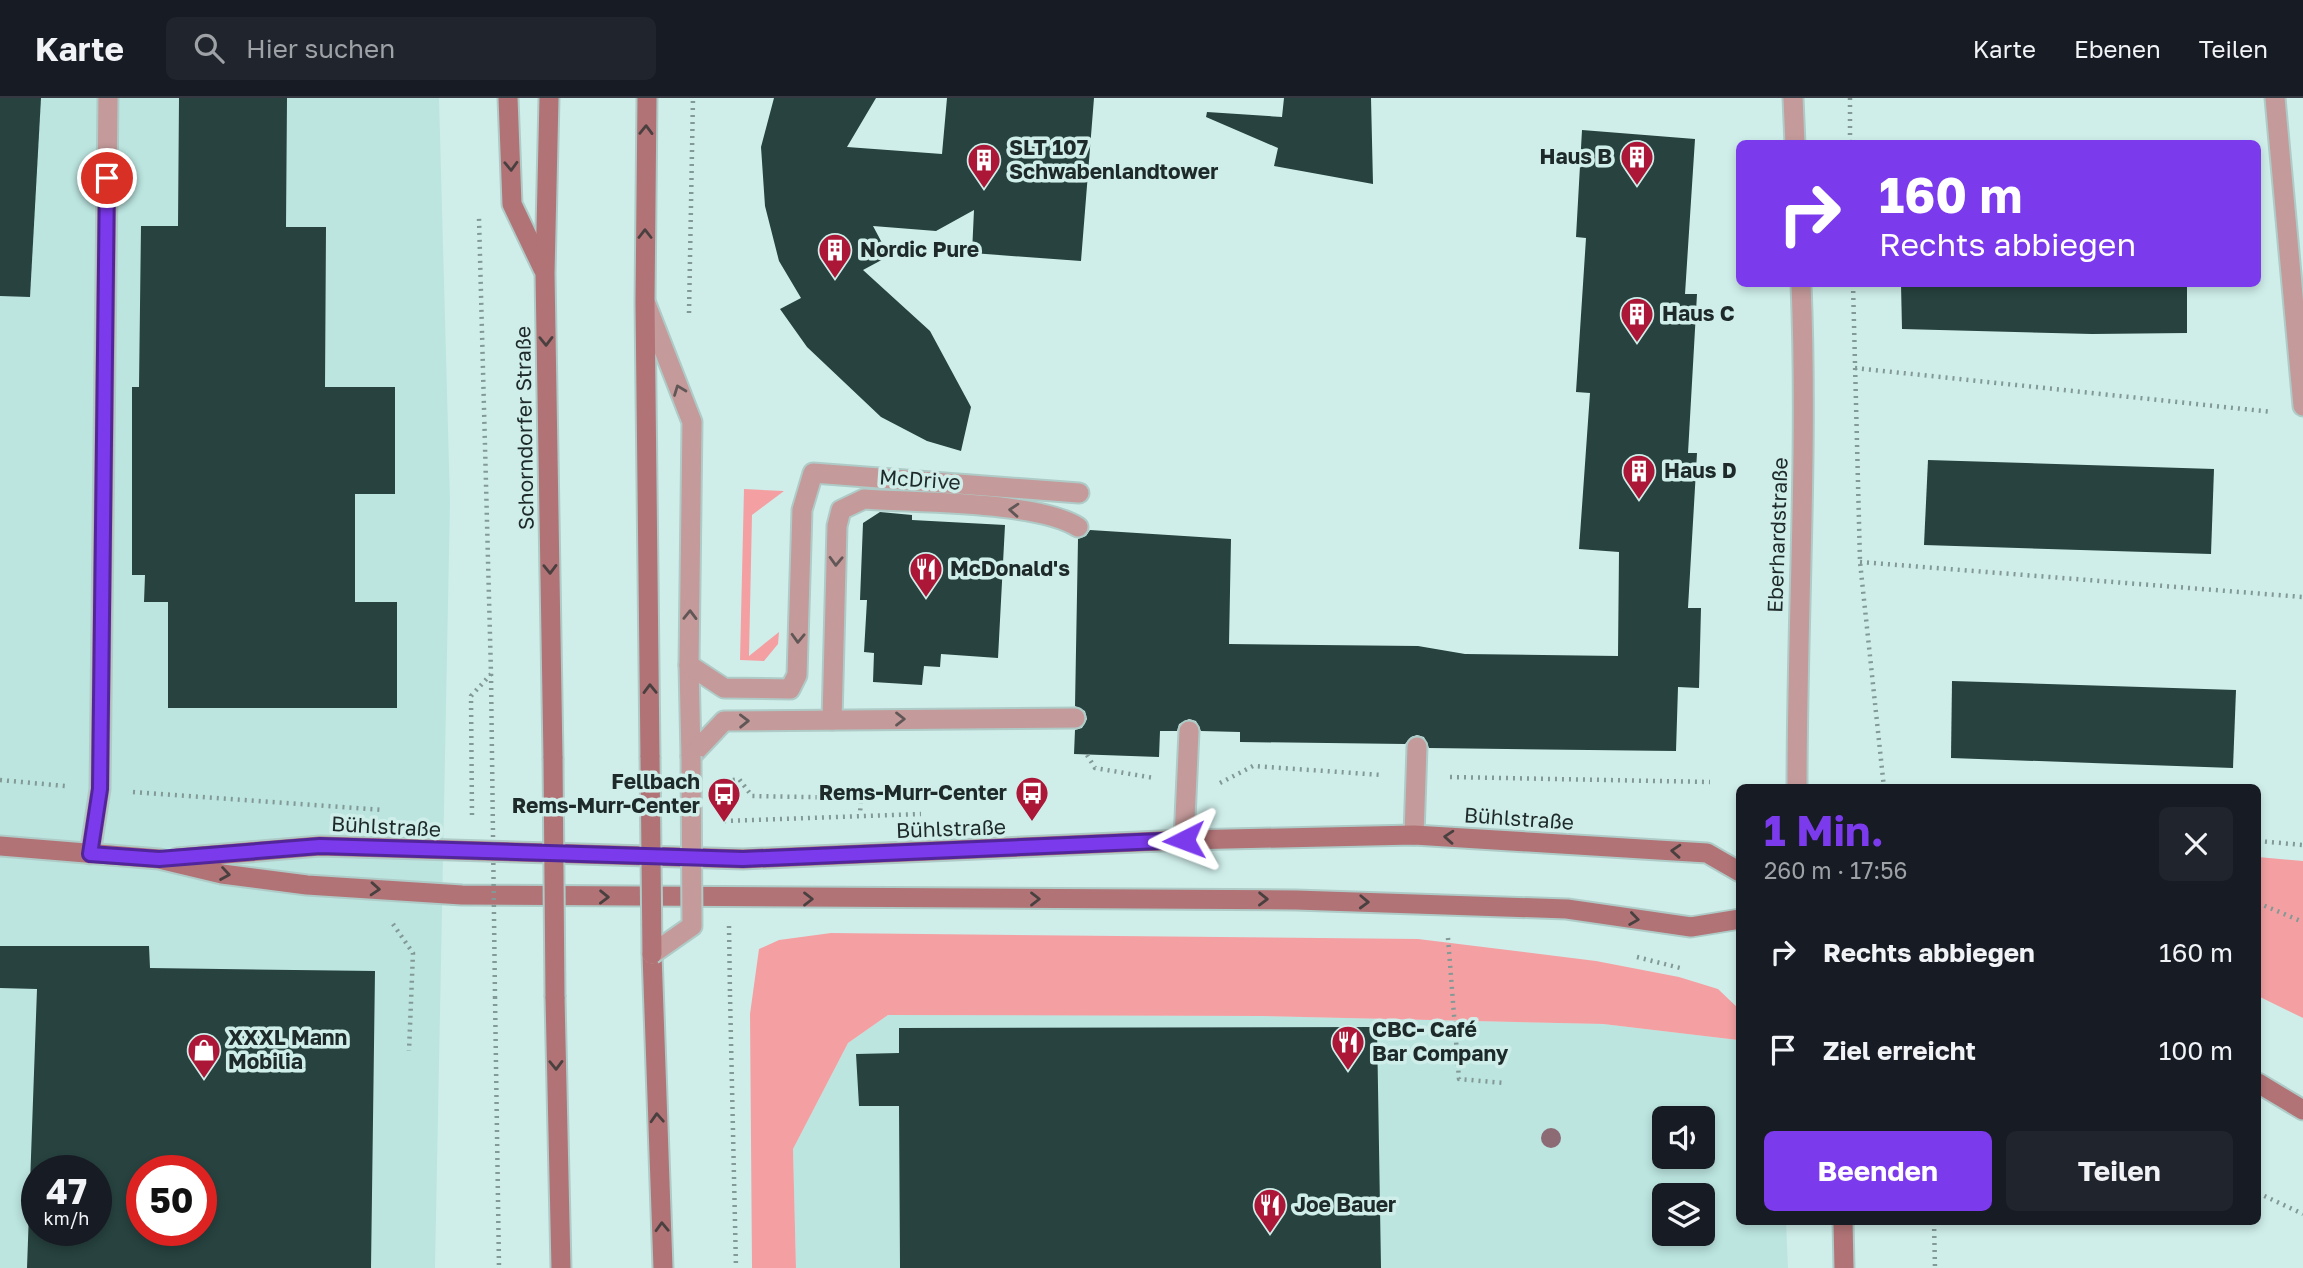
<!DOCTYPE html>
<html lang="de">
<head>
<meta charset="utf-8">
<style>
  :root { --surface:#171b24; --page:#20242c; --text:#f1f3f6; --muted:#9ea1a6; --line:#363941; --accent:#7c3aed }
  body { margin:0; font-family:"Golos Text",sans-serif; background:var(--page); color:var(--text); height:100vh; display:flex; flex-direction:column; font-size:26px; white-space:nowrap }
  * { box-sizing:border-box; margin:0 }
  p { font-size:23px; color:var(--muted) }
  .icon { flex:none; width:38px; height:38px; fill:none; stroke:currentColor; stroke-width:2; stroke-linecap:round; stroke-linejoin:round }
  .map { position:relative; flex:1; overflow:hidden }
  .panel { position:absolute; left:1736px; top:686px; width:525px; height:441px; display:flex; flex-direction:column; background:var(--surface); border-radius:10px; box-shadow:0 4px 10px #0003 }
  .panel>* { flex:none }
  .guide { position:absolute; left:1736px; top:42px; width:525px; height:147px; border-radius:10px; box-shadow:0 4px 10px #0003; background:#7c3aed; color:#fff; overflow:hidden }
  .fabs { position:absolute; left:1652px; top:1008px; display:grid; gap:14px }
  .fabs a { display:grid; place-items:center; width:63px; height:63px; border-radius:10px; background:var(--surface); box-shadow:0 4px 10px #0003; font-size:35px }
  .speed { position:absolute; left:21px; top:1057px; display:flex; gap:14px; font-size:35px; font-weight:700; text-align:center }
  .speed>* { display:grid; place-content:center; width:91px; height:91px; border-radius:50%; background:var(--surface); box-shadow:0 4px 10px #0003; line-height:1 }
  .speed small { font-size:18px; font-weight:400 }
  .speed .limit { border:10px solid #d22; background:#fff; color:#111 }
  .pin { position:absolute; display:grid; place-items:center; width:60px; height:60px; color:#fff; margin:-30px; border:4px solid #fff; border-radius:50%; box-shadow:0 2px 7px #0007 }
  .me { position:absolute; width:77px; margin:-38px; rotate:267deg; stroke-linejoin:round; filter:drop-shadow(0 0 5px #0008) }
  .turn { display:flex; align-items:center; gap:24px; height:147px; padding:0 28px; font-size:32px }
  .turn .icon { width:91px; height:91px; stroke-width:2.5 }
  .turn b { display:block; font-size:49px; line-height:60px }
  .round { display:grid; place-items:center; flex:none; width:74px; height:74px; border-radius:10px; background:var(--page) }
  .summary { display:flex; align-items:center; justify-content:space-between; height:119px; padding:0 28px }
  h1 { font-size:42px; font-weight:700; line-height:52px; color:var(--accent) }
  .action { display:flex; gap:14px; margin-top:auto; padding:14px 28px }
  .action a { flex:1; height:80px; border-radius:10px; background:var(--accent); color:#fff; font-size:28px; font-weight:700; line-height:80px; text-align:center }
  .action a+a { background:var(--page); color:var(--text) }
  ul { padding:0; list-style:none }
  li { display:flex; align-items:center; gap:21px; height:98px; padding:0 28px }
  li div { flex:1 }
  li b { display:block; font-size:26px }
  li em { font-style:normal }
  header { display:flex; align-items:center; gap:42px; box-sizing:border-box; height:98px; padding:0 35px; background:var(--surface); border-bottom:2px solid var(--line) }
  header strong { font-size:33px }
  nav { display:flex; gap:38px; margin-inline-start:auto; font-size:24px }
  .search { width:490px; height:63px; background:var(--page); display:flex; align-items:center; gap:18px; box-sizing:border-box; padding:0 24px; border-radius:10px; color:var(--muted); font-size:26px }
  .map>svg:first-child { display:block }
  .built { fill:#bce5e0; fill-rule:evenodd }
  .green { fill:#f4a0a3 }
  .building { fill:#27423f; fill-rule:evenodd }
  .lines { fill:none; stroke-linecap:round; stroke-linejoin:round }
  .service-casing { stroke:#afcbc7; stroke-width:23 }
  .minor-casing { stroke:#afcbc7; stroke-width:23 }
  .secondary-casing { stroke:#afcbc7; stroke-width:23 }
  .path { stroke:#829996; stroke-width:4.5; stroke-dasharray:2 5; stroke-linecap:butt }
  .service { stroke:#c49a9a; stroke-width:19 }
  .minor { stroke:#c49a9a; stroke-width:19 }
  .secondary { stroke:#b17376; stroke-width:19 }
  .service-bridge-casing { stroke:#afcbc7; stroke-width:23; stroke-linecap:butt }
  .secondary-bridge-casing { stroke:#afcbc7; stroke-width:23; stroke-linecap:butt }
  .path-bridge { stroke:#829996; stroke-width:4.5; stroke-dasharray:2 5; stroke-linecap:butt }
  .service-bridge { stroke:#c49a9a; stroke-width:19 }
  .secondary-bridge { stroke:#b17376; stroke-width:19 }
  .tree { fill:#8d6b75 }
  .oneway { stroke:#4a4040 }
  .oneway2 { stroke:#605756 }
  .route-casing { stroke:#51269a; stroke-width:18 }
  .route { stroke:#7c3aed; stroke-width:12 }
  .labels { text-anchor:middle; stroke-width:7; stroke-linejoin:round; paint-order:stroke }
  .poi-label { font-size:21px; font-weight:bold; fill:#1e2a29; stroke:#cfeeea; text-anchor:start }
  .street-label { font-size:21px; fill:#1e2a29; stroke:#cfeeea }
</style>
</head>
<body>
<header>
<strong>Karte</strong>
<div class="search"><svg class="icon" aria-label="search" viewBox="0 0 24 24"><circle cx="10" cy="10" r="6"/><path d="M15 15l6 6"/></svg>Hier suchen</div>
<nav><a>Karte</a><a>Ebenen</a><a>Teilen</a></nav>
</header>
<div class="map">
<svg width="2303" height="1170" viewBox="0 0 2303 1170">
  <rect width="100%" height="100%" fill="#cfeeea"/>
  <!-- built -->
  <g class="built">
    <path d="M 0,0 L 439,0 L 450,404 L 435,1170 L 0,1170 ZM 37,1073 L 96,1073 L 96,1132 L 37,1132 ZM 142,1073 L 201,1073 L 201,1132 L 142,1132 Z"/>
    <path d="M 910,916 L 1262,918 L 1603,926 L 1738,942 L 1740,1124 L 1786,1124 L 1788,1170 L 796,1170 L 793,1051 L 848,945 L 888,917 ZM 1664,1020 L 1703,1020 L 1703,1059 L 1664,1059 ZM 1664,1097 L 1703,1097 L 1703,1136 L 1664,1136 Z"/>
  </g>
  <!-- green -->
  <g class="green">
    <polygon points="744,391 784,393 752,417 749,558 779,534 778,546 764,563 740,562"/>
    <polygon points="2258,759 2303,763 2303,920 2258,898"/>
    <polygon points="831,835 1418,841 1596,863 1679,879 1718,891 1739,911 1739,979 1738,942 1603,926 1262,918 888,917 848,945 793,1051 796,1170 752,1170 750,916 759,851 779,842"/>
  </g>
  <!-- building -->
  <g class="building">
    <polygon points="0,0 41,0 30,199 0,198"/>
    <polygon points="179,0 287,0 286,129 326,129 325,289 395,289 395,396 355,396 355,504 397,504 397,610 168,610 168,504 144,504 145,477 132,477 132,289 139,289 141,128 178,128"/>
    <polygon points="774,0 876,0 847,49 942,56 947,0 1094,0 1081,163 972,155 974,112 936,133 873,128 889,158 863,172 930,233 971,309 961,353 927,343 881,319 807,249 780,211 801,200 779,163 765,108 761,49"/>
    <polygon points="1284,0 1371,0 1373,86 1274,68 1278,50 1206,19 1207,14 1282,19"/>
    <polygon points="1582,32 1695,41 1685,196 1697,196 1688,355 1697,355 1688,510 1701,510 1699,590 1678,589 1676,653 1429,650 1424,639 1417,637 1411,639 1405,646 1240,644 1240,634 1201,633 1196,623 1189,621 1179,626 1177,633 1160,633 1159,659 1074,656 1075,632 1082,630 1087,621 1085,613 1075,608 1078,441 1086,438 1090,432 1231,441 1229,546 1418,548 1465,556 1618,558 1619,454 1579,451 1590,295 1576,294 1586,140 1576,139"/>
    <polygon points="1901,186 2187,186 2187,235 2092,236 1902,231"/>
    <polygon points="1928,362 2214,371 2211,456 1924,447"/>
    <polygon points="880,414 912,417 912,422 1005,427 998,560 941,556 940,569 924,568 922,587 873,584 874,555 864,554 867,502 860,502 863,425"/>
    <polygon points="1952,583 2236,592 2233,670 1951,660"/>
    <path d="M 0,848 L 149,848 L 150,870 L 375,873 L 371,1170 L 27,1170 L 37,891 L 0,890 ZM 37,1073 L 96,1073 L 96,1132 L 37,1132 ZM 142,1073 L 201,1073 L 201,1132 L 142,1132 Z"/>
    <polygon points="1377,929 1381,1170 900,1170 899,1008 859,1008 856,956 899,955 899,930"/>
  </g>
  <g class="lines">
    <defs>
      <g id="service">
        <polyline points="646,206 692,324 689,567 691,658"/>
        <polyline points="689,567 724,590 790,591 797,577 802,412 813,375 1079,395"/>
        <path d="M 832,622 L 837,428 L 841,412 L 864,401 C 917,405 1037,403 1078,429"/>
        <polyline points="691,658 724,623 1075,620"/>
        <polyline points="1414,737 1417,649"/>
        <polyline points="1184,742 1189,633"/>
        <polyline points="90,756 100,691 108,0"/>
      </g>
      <g id="minor">
        <polyline points="1793,0 1795,46"/>
        <polyline points="2275,0 2303,308"/>
        <path d="M 1797,690 C 1797,521 1808,354 1801,186"/>
      </g>
      <g id="secondary">
        <polyline points="508,0 512,106 543,171"/>
        <polyline points="549,0 545,175 553,660"/>
        <polyline points="647,0 645,204 650,659"/>
        <polyline points="0,748 159,761 222,776 307,787 462,797 1296,802 1567,811 1691,829 1740,821"/>
        <polyline points="177,760 320,748 743,761 1184,742 1414,737 1707,755 1740,774"/>
        <polyline points="652,856 663,1170"/>
        <polyline points="555,899 561,1170"/>
        <polyline points="2258,985 2303,1012"/>
        <polyline points="1843,1124 1844,1170"/>
      </g>
    </defs>
    <!-- service casing -->
    <use href="#service" class="service-casing"/>
    <!-- minor casing -->
    <use href="#minor" class="minor-casing"/>
    <!-- secondary casing -->
    <use href="#secondary" class="secondary-casing"/>
    <!-- path -->
    <g class="path">
      <polyline points="1850,0 1850,46"/>
      <polyline points="1850,44 1863,46"/>
      <polyline points="1853,186 1860,464 1884,690"/>
      <polyline points="689,215 693,0"/>
      <polyline points="1855,270 2272,314"/>
      <polyline points="1860,464 2303,499"/>
      <polyline points="1087,657 1095,670 1154,680"/>
      <polyline points="1450,679 1710,684"/>
      <polyline points="0,682 65,688"/>
      <polyline points="726,683 739,681 752,698 861,700 860,716"/>
      <polyline points="1220,685 1253,668 1382,677"/>
      <polyline points="133,694 383,712"/>
      <polyline points="472,717 471,598 491,576 479,120"/>
      <polyline points="724,723 921,716"/>
      <polyline points="2258,743 2303,747"/>
      <polyline points="2258,805 2303,824"/>
      <polyline points="393,826 413,855 409,953"/>
      <polyline points="1448,840 1459,981 1504,985"/>
      <polyline points="1637,859 1680,870"/>
      <polyline points="730,897 736,1170"/>
      <polyline points="495,899 499,1170"/>
      <polyline points="2258,1095 2303,1116"/>
      <polyline points="1934,1124 1935,1170"/>
    </g>
    <!-- service -->
    <use href="#service" class="service"/>
    <!-- minor -->
    <use href="#minor" class="minor"/>
    <!-- secondary -->
    <use href="#secondary" class="secondary"/>
    <defs>
      <polyline id="service-bridge" points="652,856 692,828 691,658"/>
      <g id="secondary-bridge">
        <polyline points="650,659 652,856"/>
        <polyline points="553,660 555,899"/>
      </g>
    </defs>
    <!-- service-bridge casing -->
    <use href="#service-bridge" class="service-bridge-casing"/>
    <!-- secondary-bridge casing -->
    <use href="#secondary-bridge" class="secondary-bridge-casing"/>
    <!-- path-bridge -->
    <g class="path-bridge">
      <polyline points="491,576 495,899"/>
      <polyline points="729,828 730,897"/>
    </g>
    <!-- service-bridge -->
    <use href="#service-bridge" class="service-bridge"/>
    <!-- secondary-bridge -->
    <use href="#secondary-bridge" class="secondary-bridge"/>
  </g>
  <!-- trees -->
  <circle class="tree" cx="1551" cy="1040" r="10"/>
  <!-- one-way arrows -->
  <defs><path id="oneway-chevron" d="M-2-3.5L2.5 0L-2 3.5" fill="none" stroke-width="1.6" stroke-linecap="round" stroke-linejoin="round" transform="scale(1.75)"/></defs>
  <g class="oneway">
    <use href="#oneway-chevron" transform="translate(646 32) rotate(-89)"/>
    <use href="#oneway-chevron" transform="translate(511 68) rotate(88)"/>
    <use href="#oneway-chevron" transform="translate(645 136) rotate(-90)"/>
    <use href="#oneway-chevron" transform="translate(546 243) rotate(89)"/>
    <use href="#oneway-chevron" transform="translate(550 471) rotate(89)"/>
    <use href="#oneway-chevron" transform="translate(650 591) rotate(-91)"/>
    <use href="#oneway-chevron" transform="translate(1449 739) rotate(-176)"/>
    <use href="#oneway-chevron" transform="translate(1676 753) rotate(-176)"/>
    <use href="#oneway-chevron" transform="translate(225 776) rotate(9)"/>
    <use href="#oneway-chevron" transform="translate(375 791) rotate(4)"/>
    <use href="#oneway-chevron" transform="translate(604 799) rotate(1)"/>
    <use href="#oneway-chevron" transform="translate(808 801)"/>
    <use href="#oneway-chevron" transform="translate(1035 801)"/>
    <use href="#oneway-chevron" transform="translate(1263 801) rotate(1)"/>
    <use href="#oneway-chevron" transform="translate(1364 804) rotate(2)"/>
    <use href="#oneway-chevron" transform="translate(1634 821) rotate(8)"/>
    <use href="#oneway-chevron" transform="translate(556 967) rotate(89)"/>
    <use href="#oneway-chevron" transform="translate(657 1020) rotate(-93)"/>
    <use href="#oneway-chevron" transform="translate(662 1129) rotate(-92)"/>
  </g>
  <g class="oneway2">
    <use href="#oneway-chevron" transform="translate(679 292) rotate(-111)"/>
    <use href="#oneway-chevron" transform="translate(1014 412) rotate(-176)"/>
    <use href="#oneway-chevron" transform="translate(836 463) rotate(92)"/>
    <use href="#oneway-chevron" transform="translate(690 517) rotate(-89)"/>
    <use href="#oneway-chevron" transform="translate(798 540) rotate(92)"/>
    <use href="#oneway-chevron" transform="translate(900 621)"/>
    <use href="#oneway-chevron" transform="translate(744 623) rotate(-1)"/>
  </g>
  <g class="lines">
    <defs>
      <polyline id="route" points="107,80 100,691 90,756 159,761 320,748 743,761 1184,742"/>
    </defs>
    <!-- route casing -->
    <use href="#route" class="route-casing"/>
    <!-- route -->
    <use href="#route" class="route"/>
  </g>
  <!-- icons -->
  <defs>
    <symbol id="building-pin" viewBox="-11 -11 22 30"><path d="M0 17L-7.5 6A9.5 9.5 0 1 1 7.5 6Z" fill="#ac1637" stroke="#cfeeea"/><path d="M-4-6H4V6H1V3H-1V6H-4ZM-2.5-4.3h1.7v1.8h-1.7ZM.8-4.3h1.7v1.8H.8ZM-2.5-1h1.7V.8h-1.7ZM.8-1h1.7V.8H.8Z" fill="#fff"/></symbol>
    <symbol id="restaurant-pin" viewBox="-11 -11 22 30"><path d="M0 17L-7.5 6A9.5 9.5 0 1 1 7.5 6Z" fill="#ac1637" stroke="#cfeeea"/><path d="M-5-6h1v4h1v-4h1v4h1v-4h1v5L-1.5 .5V6h-2V.5L-5-1ZM5-6V6H3V1.5H1.5Q1.5-4 5-6Z" fill="#fff"/></symbol>
    <symbol id="bus-pin" viewBox="-11 -11 22 30"><path d="M0 17L-7.5 6A9.5 9.5 0 1 1 7.5 6Z" fill="#ac1637" stroke="#cfeeea"/><path d="M-5-6H5V4H4V6H2V4H-2V6H-4V4H-5ZM-3.5-4V0h7V-4ZM-3.5 1.2v1.5H-2V1.2ZM2 1.2v1.5H3.5V1.2Z" fill="#fff"/></symbol>
    <symbol id="shop-pin" viewBox="-11 -11 22 30"><path d="M0 17L-7.5 6A9.5 9.5 0 1 1 7.5 6Z" fill="#ac1637" stroke="#cfeeea"/><path d="M-5-2.5h2.3a2.7 3.5 0 0 1 5.4 0H5L5.5 6h-11ZM-1.5-2.5h3a1.5 2.3 0 0 0-3 0Z" fill="#fff"/></symbol>
  </defs>
  <g fill-rule="evenodd">
    <use href="#building-pin" x="1618" y="40" width="38" height="52"/>
    <use href="#building-pin" x="965" y="43" width="38" height="52"/>
    <use href="#building-pin" x="816" y="133" width="38" height="52"/>
    <use href="#building-pin" x="1618" y="197" width="38" height="52"/>
    <use href="#building-pin" x="1620" y="354" width="38" height="52"/>
    <use href="#restaurant-pin" x="907" y="452" width="38" height="52"/>
    <use href="#bus-pin" x="1013" y="676" width="38" height="52"/>
    <use href="#bus-pin" x="705" y="677" width="38" height="52"/>
    <use href="#restaurant-pin" x="1329" y="925" width="38" height="52"/>
    <use href="#shop-pin" x="185" y="933" width="38" height="52"/>
    <use href="#restaurant-pin" x="1251" y="1088" width="38" height="52"/>
  </g>
  <g class="labels">
    <!-- poi labels -->
    <g class="poi-label">
      <text x="1009" y="57">SLT 107<tspan x="1009" dy="24">Schwabenlandtower</tspan></text>
      <text x="1612" y="66" text-anchor="end">Haus B</text>
      <text x="860" y="159">Nordic Pure</text>
      <text x="1662" y="223">Haus C</text>
      <text x="1664" y="380">Haus D</text>
      <text x="950" y="478">McDonald's</text>
      <text x="700" y="691" text-anchor="end">Fellbach<tspan x="700" dy="24">Rems-Murr-Center</tspan></text>
      <text x="1007" y="702" text-anchor="end">Rems-Murr-Center</text>
      <text x="1372" y="939">CBC- Café<tspan x="1372" dy="24">Bar Company</tspan></text>
      <text x="228" y="947">XXXL Mann<tspan x="228" dy="24">Mobilia</tspan></text>
      <text x="1294" y="1114">Joe Bauer</text>
    </g>
    <!-- street labels -->
    <g class="street-label">
      <text transform="translate(525 330) rotate(-91)" y="7">Schorndorfer Straße</text>
      <text transform="translate(920 382) rotate(4)" y="7">McDrive</text>
      <text transform="translate(1778 437) rotate(-88)" y="7">Eberhardstraße</text>
      <text transform="translate(1519 721) rotate(4)" y="7">Bühlstraße</text>
      <text transform="translate(386 729) rotate(3)" y="7">Bühlstraße</text>
      <text transform="translate(951 731) rotate(-2)" y="7">Bühlstraße</text>
    </g>
  </g>
</svg>
<div class="fabs">
<a><svg class="icon" aria-label="sound" viewBox="0 0 24 24"><path d="M4 9h4l5-4v14l-5-4H4zM17 9q2 3 0 6"/></svg></a>
<a><svg class="icon" aria-label="layers" viewBox="0 0 24 24"><path d="M12 4l9 5-9 5-9-5zM3 14l9 5 9-5"/></svg></a>
</div>
<div class="speed"><div>47<small>km/h</small></div><div class="limit">50</div></div>
<div class="pin" style="left:107px;top:80px;background:#d93025"><svg class="icon" aria-label="arrive" viewBox="0 0 24 24"><path d="M6 21V4h12l-3 4 3 4H6"/></svg></div>
<svg class="me" style="left:1184px;top:742px" viewBox="-20 -20 40 40"><path d="M0-17L14 15 0 8-14 15z" fill="#7c3aed" stroke="#fff" stroke-width="4"/></svg>
<div class="guide">
<div class="turn"><svg class="icon" aria-label="right" viewBox="0 0 24 24"><path d="M7 20v-9h11M14 6l5 5-5 5"/></svg><div><b>160 m</b>Rechts abbiegen</div></div>
</div>
<section class="panel">
<div class="summary"><div><h1>1 Min.</h1><p>260 m · 17:56</p></div><a class="round"><svg class="icon" aria-label="close" viewBox="0 0 24 24"><path d="M6 6l12 12M18 6L6 18"/></svg></a></div>
<ul>
<li><svg class="icon" aria-label="right" viewBox="0 0 24 24"><path d="M7 20v-9h11M14 6l5 5-5 5"/></svg><div><b>Rechts abbiegen</b></div><em>160 m</em></li>
<li><svg class="icon" aria-label="arrive" viewBox="0 0 24 24"><path d="M6 21V4h12l-3 4 3 4H6"/></svg><div><b>Ziel erreicht</b></div><em>100 m</em></li>
</ul>
<div class="action"><a>Beenden</a><a>Teilen</a></div>
</section>
</div>
</body>
</html>
